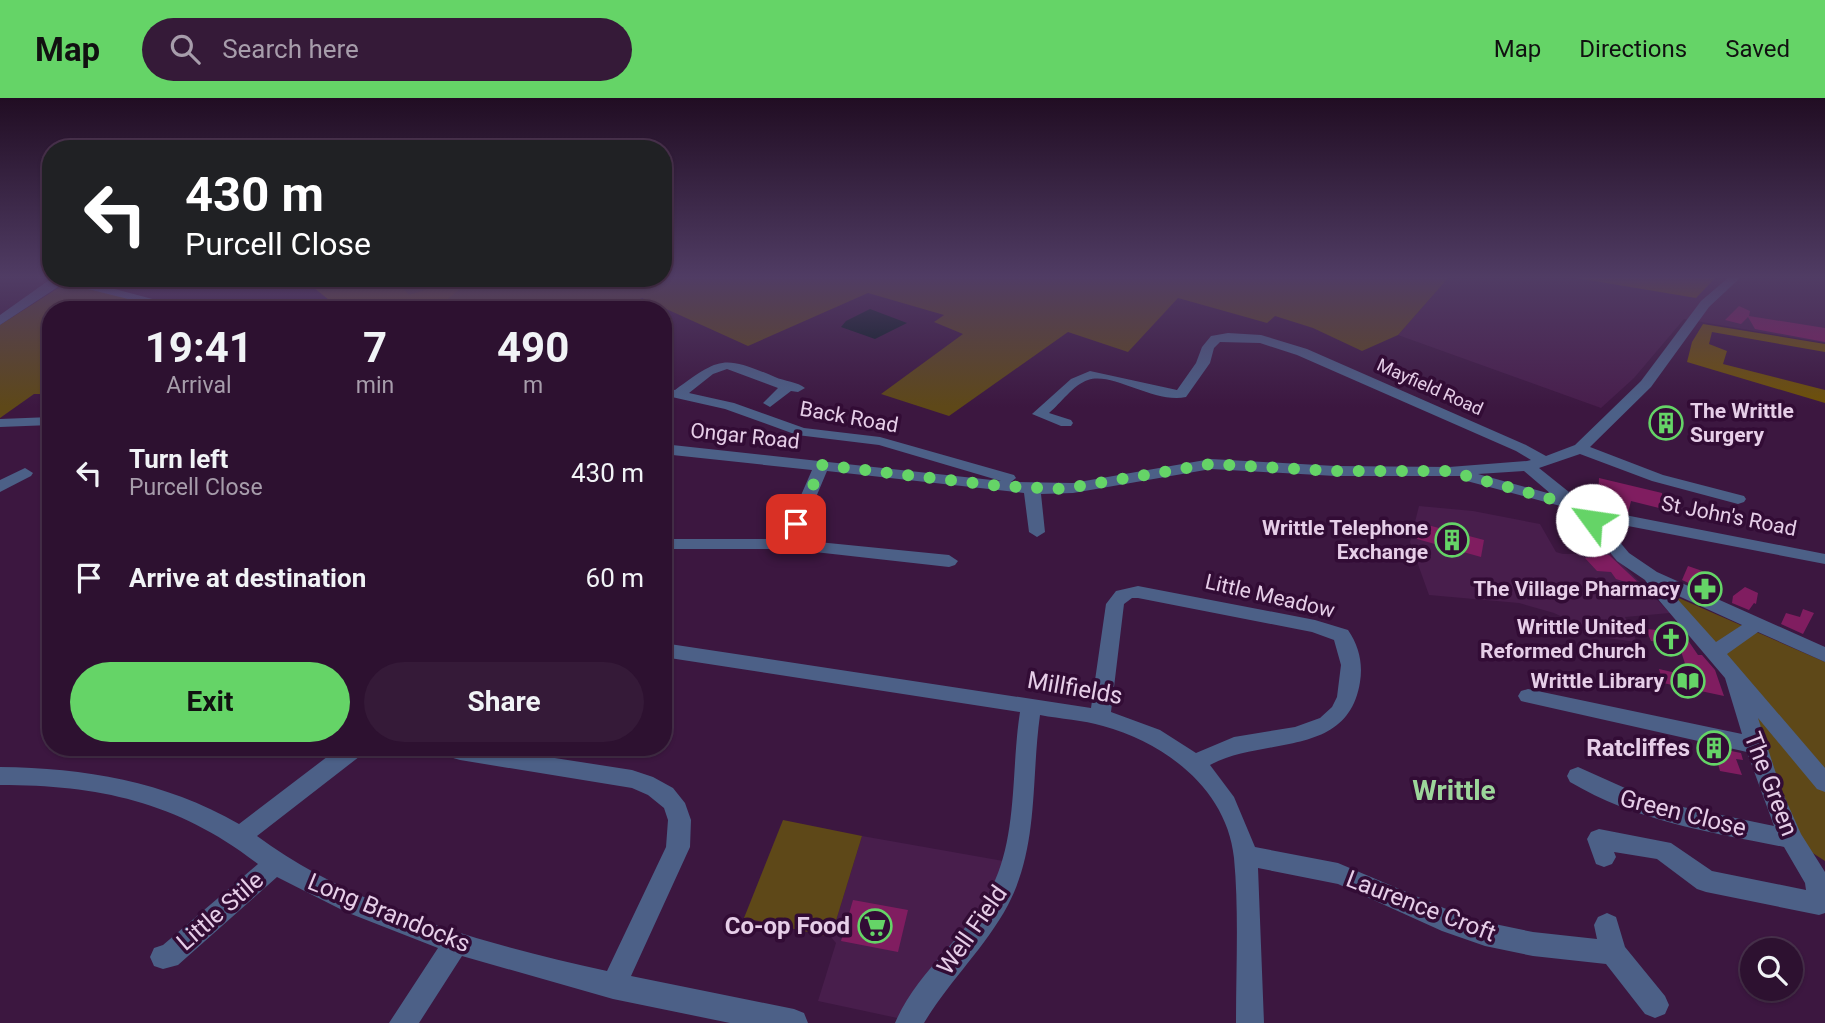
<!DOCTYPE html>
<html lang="en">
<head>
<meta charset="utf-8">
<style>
  :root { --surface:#2d1130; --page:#351a38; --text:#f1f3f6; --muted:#a79dab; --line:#48314c; --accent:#65d467 }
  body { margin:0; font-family:Roboto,sans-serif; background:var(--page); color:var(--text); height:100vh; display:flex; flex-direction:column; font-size:26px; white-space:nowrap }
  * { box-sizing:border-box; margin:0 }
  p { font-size:23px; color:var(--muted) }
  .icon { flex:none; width:38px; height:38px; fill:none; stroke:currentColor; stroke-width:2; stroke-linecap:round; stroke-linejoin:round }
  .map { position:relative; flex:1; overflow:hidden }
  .panel { position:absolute; left:42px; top:203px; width:630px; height:455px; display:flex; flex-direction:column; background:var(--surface); border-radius:28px; box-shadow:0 2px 5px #0004,0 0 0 2px var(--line) }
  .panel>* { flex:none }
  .guide { position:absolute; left:42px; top:42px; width:630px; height:147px; border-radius:28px; box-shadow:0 2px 5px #0004,0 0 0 2px var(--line); background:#202124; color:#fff; overflow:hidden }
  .buttons { position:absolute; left:1740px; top:840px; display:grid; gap:14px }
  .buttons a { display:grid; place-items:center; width:63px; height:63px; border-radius:50%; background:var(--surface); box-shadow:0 2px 5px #0004,0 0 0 2px var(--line); font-size:35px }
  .pin { position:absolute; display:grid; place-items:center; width:60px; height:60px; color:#fff; margin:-30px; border-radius:14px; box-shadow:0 4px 10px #0006 }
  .me { position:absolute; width:77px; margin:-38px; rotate:301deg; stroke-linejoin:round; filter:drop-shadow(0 0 5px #0008) }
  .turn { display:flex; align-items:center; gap:24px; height:147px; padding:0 28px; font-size:32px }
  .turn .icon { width:91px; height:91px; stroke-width:2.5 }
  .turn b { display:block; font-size:49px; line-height:60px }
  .eta { display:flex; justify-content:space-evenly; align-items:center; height:119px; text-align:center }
  .eta b { font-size:42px; font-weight:700; line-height:49px }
  .cta { display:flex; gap:14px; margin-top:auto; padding:14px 28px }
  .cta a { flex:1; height:80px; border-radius:42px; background:var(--accent); color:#111; font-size:28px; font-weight:700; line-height:80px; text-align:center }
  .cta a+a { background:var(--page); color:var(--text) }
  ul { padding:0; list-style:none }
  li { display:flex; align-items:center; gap:21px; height:105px; padding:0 28px }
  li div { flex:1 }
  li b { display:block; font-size:26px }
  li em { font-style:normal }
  header { display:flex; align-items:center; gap:42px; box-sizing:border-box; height:98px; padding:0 35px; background:var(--accent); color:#111 }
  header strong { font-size:33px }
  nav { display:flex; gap:38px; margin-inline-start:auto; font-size:24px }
  .search { width:490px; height:63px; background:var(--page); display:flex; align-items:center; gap:18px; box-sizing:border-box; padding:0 24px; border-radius:38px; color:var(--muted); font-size:26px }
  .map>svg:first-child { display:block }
  .built { fill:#481e4c }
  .green { fill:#5e4818 }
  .forest { fill:#6e5107 }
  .water { fill:#02191b }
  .building { fill:#801d60 }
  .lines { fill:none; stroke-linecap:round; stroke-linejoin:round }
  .minor { fill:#4c6087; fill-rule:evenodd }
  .route { stroke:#65d467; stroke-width:12; stroke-dasharray:0 21.6 }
  .labels { text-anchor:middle; stroke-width:7; stroke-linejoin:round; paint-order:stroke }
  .far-street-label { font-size:18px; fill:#e6cee8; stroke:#320c35 }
  .poi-label { font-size:21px; font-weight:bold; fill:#e6cee8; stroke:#320c35; text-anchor:end }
  .street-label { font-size:21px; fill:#e6cee8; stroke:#320c35 }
  .near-street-label { font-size:24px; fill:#e6cee8; stroke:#320c35 }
  .near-poi-label { font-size:24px; font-weight:bold; fill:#e6cee8; stroke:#320c35; text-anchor:end }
  .near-quarter-label { font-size:28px; font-weight:bold; fill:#9cd59a; stroke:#320c35 }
</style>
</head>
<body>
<header>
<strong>Map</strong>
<div class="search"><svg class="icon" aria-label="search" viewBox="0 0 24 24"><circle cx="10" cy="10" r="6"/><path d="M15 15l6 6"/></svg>Search here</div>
<nav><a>Map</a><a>Directions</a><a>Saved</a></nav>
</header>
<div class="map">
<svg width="1825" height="925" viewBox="0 0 1825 925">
  <rect width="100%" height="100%" fill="#3c1740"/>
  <!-- built -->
  <g class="built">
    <polygon points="1449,179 1825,179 1825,245 1684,221 1634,280 1601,310 1398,237"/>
    <polygon points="1419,408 1473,413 1540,426 1556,454 1563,456 1612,456 1670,515 1625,519 1637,544 1607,540 1554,515 1519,505 1429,497 1410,444"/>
    <polygon points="862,738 1009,764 987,808 902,921 818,903 836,845 831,839"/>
  </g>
  <!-- green -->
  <g class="green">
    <polygon points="1449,179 1398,237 1362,253 1313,230 1275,218 1267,225 1178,200 1128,254 1068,234 949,318 881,296 963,236 934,224 944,217 868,195 748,248 642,200 622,212 504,212 488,208 418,212 293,180"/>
    <polygon points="62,181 188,212 51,212 51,296 34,296 0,320 0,227 63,187"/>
    <polygon points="1672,497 1825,564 1825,763 1808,752 1801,743 1747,602"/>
    <polygon points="783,722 862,738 831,839 744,820"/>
  </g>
  <!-- forest -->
  <g class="forest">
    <polygon points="1570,179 1716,179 1696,200"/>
    <polygon points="303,180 393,180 409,197 450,184 459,185 460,191 439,208 442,212 395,212 405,205 393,203 381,206 343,204 318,212 312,208 329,202 313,189 320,185"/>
    <polygon points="1703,226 1825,246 1825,254 1712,234 1709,246 1727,253 1723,266 1825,292 1825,305 1687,264 1692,244"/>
  </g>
  <!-- water -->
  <polygon class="water" points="870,211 907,225 875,241 841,229 846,223"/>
  <!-- building -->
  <g class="building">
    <polygon points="1739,208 1750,213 1749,218 1825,230 1825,244 1755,231 1748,219 1741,226 1725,222"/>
    <polygon points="1663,314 1682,320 1672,333 1653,326"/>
    <polygon points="1599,380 1662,395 1663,411 1631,403 1628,415 1603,410 1602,404 1598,403"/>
    <polygon points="1420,425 1484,442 1481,459 1417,441"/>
    <polygon points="1593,457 1609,457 1644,490 1616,481 1611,474 1597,473 1585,460 1595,459"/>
    <polygon points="1688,468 1711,476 1713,496 1682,482"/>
    <polygon points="1745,489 1758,495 1756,506 1754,505 1749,512 1732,505 1733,498"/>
    <polygon points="1803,511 1814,515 1803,536 1781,526 1786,515 1800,519"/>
    <polygon points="1646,531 1657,532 1665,541 1679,536 1685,538 1698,557 1702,557 1715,572 1724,598 1663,585 1659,571 1689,578 1679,547 1651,543"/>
    <polygon points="1707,648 1741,655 1743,662 1736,661 1742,677 1720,673 1718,666 1713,666"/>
    <polygon points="853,802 908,812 898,854 841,843"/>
  </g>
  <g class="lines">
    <!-- minor -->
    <g class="minor">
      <path d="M 1729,179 L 1741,179 L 1709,209 L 1651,289 L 1590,349 L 1663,377 L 1744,398 L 1746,401 L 1744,404 L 1738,406 L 1652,383 L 1580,356 L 1539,370 L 1589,410 L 1825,456 L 1825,466 L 1602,423 L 1629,455 L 1657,474 L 1825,549 L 1825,564 L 1758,534 L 1727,556 L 1825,670 L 1825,694 L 1817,691 L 1758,620 L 1781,691 L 1801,736 L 1825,774 L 1825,815 L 1819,817 L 1706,794 L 1697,791 L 1657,761 L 1614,754 L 1616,759 L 1612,766 L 1604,769 L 1596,766 L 1587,741 L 1591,734 L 1599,731 L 1671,745 L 1712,773 L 1806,792 L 1805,785 L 1784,749 C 1709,734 1636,723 1570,684 L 1567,678 L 1570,672 L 1578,669 L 1654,703 L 1774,728 L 1747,654 L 1521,603 L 1518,598 L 1521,593 L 1528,591 L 1742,636 L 1725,580 L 1657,500 L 1645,482 L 1617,463 L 1587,426 L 1568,410 L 1463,382 L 1462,378 L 1335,378 L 1211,371 L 1073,395 L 1041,396 L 1045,434 L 1037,439 L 1029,434 L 1024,395 L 827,373 L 798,442 L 949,457 L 958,463 L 955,467 L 949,469 L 788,451 L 663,451 L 663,441 L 782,441 L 812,372 L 663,356 L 663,346 L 1001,383 L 879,347 L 797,337 L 725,311 L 663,297 L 663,289 L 675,292 C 720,259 723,257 775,279 C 784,283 798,284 805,290 L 798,294 L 791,293 L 770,309 L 763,305 L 778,290 L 727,271 L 713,276 L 689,295 L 734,305 L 804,330 L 880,339 L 1014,377 L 1016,380 L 1011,384 L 1073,385 L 1211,361 L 1335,368 L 1449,369 L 1527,363 L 1531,362 L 1516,353 L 1297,257 L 1260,245 L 1220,244 L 1214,250 L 1210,265 L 1186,299 C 1154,306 1112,273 1088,282 C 1073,287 1061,305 1049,315 L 1071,322 L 1073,325 L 1071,328 L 1061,328 L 1032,316 L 1071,281 L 1090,273 L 1177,292 L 1196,265 L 1202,249 L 1211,238 L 1228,235 L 1261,237 L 1307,251 L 1526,347 L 1546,358 L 1575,347 L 1641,283 L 1701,203 ZM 1524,373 L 1551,396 L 1478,376 ZM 1672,495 L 1742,527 L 1716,544 Z"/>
      <polygon points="52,180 73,180 194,212 172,212 64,185 0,227 0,217"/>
      <polygon points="663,240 668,241 669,248 663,252"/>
      <polygon points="51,319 51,327 0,329 0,321"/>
      <polygon points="25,370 33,375 31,378 0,394 0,382"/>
      <path d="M 1138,488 L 1315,522 L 1348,532 C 1359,548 1363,565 1360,584 C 1348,661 1263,638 1210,667 L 1234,699 L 1255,749 L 1338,765 L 1458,816 L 1485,824 L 1533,834 L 1597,841 L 1594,827 L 1598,819 L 1607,815 L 1616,819 L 1625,849 L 1665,898 L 1669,907 L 1665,916 L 1655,920 L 1645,916 L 1606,866 L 1533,858 L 1485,848 L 1442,833 L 1338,786 L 1258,770 L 1264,925 L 1236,925 C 1236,872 1239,812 1234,760 C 1227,691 1165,645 1103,628 C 1083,622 1061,621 1040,617 C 1031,681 1039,748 1008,807 C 985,850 949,883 924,925 L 895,925 C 917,873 967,839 992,789 C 1018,737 1011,670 1020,614 L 663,559 L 663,545 L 1091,610 L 1106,506 L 1116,493 ZM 1138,500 L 1312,534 L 1334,542 L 1341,567 L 1337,599 L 1332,609 L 1320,620 L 1295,629 L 1234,639 L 1196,655 L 1160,632 L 1111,614 L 1124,506 L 1132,500 Z"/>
      <path d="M 340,649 L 367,649 L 364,655 L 257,738 C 358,812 486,846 607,873 L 666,749 L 668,722 L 664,710 L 648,697 L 632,690 L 460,662 L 436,655 L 433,649 L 484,649 L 632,672 L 653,679 L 673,690 L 685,705 L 691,722 L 690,749 L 631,878 L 794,911 L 804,915 L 808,925 L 730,925 L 613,901 L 462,858 L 419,925 L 389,925 L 438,850 L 346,814 L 277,779 L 178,867 L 163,871 L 154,868 L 150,859 L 154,850 L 163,847 L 258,766 C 178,704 99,687 0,687 L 0,669 C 85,670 164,683 239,726 Z"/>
    </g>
  </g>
  <!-- sky -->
  <linearGradient id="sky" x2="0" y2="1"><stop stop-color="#210d23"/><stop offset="0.58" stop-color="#503c64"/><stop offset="1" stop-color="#503c64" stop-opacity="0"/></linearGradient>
  <rect width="1825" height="309" fill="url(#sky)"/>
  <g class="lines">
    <!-- route -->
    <polyline class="route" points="796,426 822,367 1000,388 1062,391 1211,366 1335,373 1449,373 1577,408 1592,422"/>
  </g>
  <!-- icons -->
  <defs>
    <symbol id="building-ring" viewBox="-11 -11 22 22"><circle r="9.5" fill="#320c35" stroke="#65d467" stroke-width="1.5"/><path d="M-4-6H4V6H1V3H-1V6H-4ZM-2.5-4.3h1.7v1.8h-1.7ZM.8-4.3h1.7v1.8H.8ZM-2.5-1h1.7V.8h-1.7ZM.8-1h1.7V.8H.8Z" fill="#65d467"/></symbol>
    <symbol id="pharmacy-ring" viewBox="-11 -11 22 22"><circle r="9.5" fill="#320c35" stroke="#65d467" stroke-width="1.5"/><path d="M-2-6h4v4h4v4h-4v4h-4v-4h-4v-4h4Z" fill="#65d467"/></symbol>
    <symbol id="church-ring" viewBox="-11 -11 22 22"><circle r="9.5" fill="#320c35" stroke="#65d467" stroke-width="1.5"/><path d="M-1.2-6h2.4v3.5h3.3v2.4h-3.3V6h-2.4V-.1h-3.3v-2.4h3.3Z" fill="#65d467"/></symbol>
    <symbol id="library-ring" viewBox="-11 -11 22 22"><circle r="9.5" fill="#320c35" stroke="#65d467" stroke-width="1.5"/><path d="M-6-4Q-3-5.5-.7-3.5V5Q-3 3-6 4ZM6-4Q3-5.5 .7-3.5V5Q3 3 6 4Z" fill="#65d467"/></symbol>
    <symbol id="supermarket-ring" viewBox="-11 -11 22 22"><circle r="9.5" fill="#320c35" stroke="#65d467" stroke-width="1.5"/><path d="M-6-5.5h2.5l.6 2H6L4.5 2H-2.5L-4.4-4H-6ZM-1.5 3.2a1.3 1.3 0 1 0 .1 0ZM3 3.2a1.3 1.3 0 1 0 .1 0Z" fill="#65d467"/></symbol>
  </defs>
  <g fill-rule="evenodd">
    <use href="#building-ring" x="1647" y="306" width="38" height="38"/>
    <use href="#building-ring" x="1433" y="423" width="38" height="38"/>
    <use href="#pharmacy-ring" x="1686" y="472" width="38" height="38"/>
    <use href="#church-ring" x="1652" y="522" width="38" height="38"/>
    <use href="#library-ring" x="1669" y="564" width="38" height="38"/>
    <use href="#building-ring" x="1695" y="631" width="38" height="38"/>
    <use href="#supermarket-ring" x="856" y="809" width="38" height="38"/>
  </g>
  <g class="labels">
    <!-- far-street labels -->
    <g class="far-street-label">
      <text transform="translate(1430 289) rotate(24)" y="6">Mayfield Road</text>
    </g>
    <!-- poi labels -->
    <g class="poi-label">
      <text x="1690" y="320" text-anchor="start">The Writtle<tspan x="1690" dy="24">Surgery</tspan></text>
      <text x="1428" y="437">Writtle Telephone<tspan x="1428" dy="24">Exchange</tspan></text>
      <text x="1680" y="498">The Village Pharmacy</text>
      <text x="1646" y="536">Writtle United<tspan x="1646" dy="24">Reformed Church</tspan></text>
      <text x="1664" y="590">Writtle Library</text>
    </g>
    <!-- street labels -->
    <g class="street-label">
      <text transform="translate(849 319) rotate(10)" y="7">Back Road</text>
      <text transform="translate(745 338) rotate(6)" y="7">Ongar Road</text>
      <text transform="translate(1729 418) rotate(11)" y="7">St John's Road</text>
      <text transform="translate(1270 498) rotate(13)" y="7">Little Meadow</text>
    </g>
    <!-- near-street labels -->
    <g class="near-street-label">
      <text transform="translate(1075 590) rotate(10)" y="8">Millfields</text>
      <text transform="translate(1771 686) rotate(69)" y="8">The Green</text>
      <text transform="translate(1683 715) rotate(14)" y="8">Green Close</text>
      <text transform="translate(1421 808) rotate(21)" y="8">Laurence Croft</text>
      <text transform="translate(220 813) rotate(-41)" y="8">Little Stile</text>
      <text transform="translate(389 815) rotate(22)" y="8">Long Brandocks</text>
      <text transform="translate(972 832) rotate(-55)" y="8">Well Field</text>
    </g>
    <!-- near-poi labels -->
    <g class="near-poi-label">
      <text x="1690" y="658">Ratcliffes</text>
      <text x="850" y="836">Co-op Food</text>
    </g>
    <!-- near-quarter labels -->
    <g class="near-quarter-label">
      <text x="1454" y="702">Writtle</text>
    </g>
  </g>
</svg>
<div class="buttons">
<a><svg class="icon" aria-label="search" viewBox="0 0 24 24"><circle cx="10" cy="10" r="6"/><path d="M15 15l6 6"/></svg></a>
</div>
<div class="pin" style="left:796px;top:426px;background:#d93025"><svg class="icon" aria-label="arrive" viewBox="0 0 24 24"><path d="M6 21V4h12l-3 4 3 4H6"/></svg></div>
<svg class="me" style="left:1592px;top:422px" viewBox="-20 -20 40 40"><circle r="19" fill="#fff"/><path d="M0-13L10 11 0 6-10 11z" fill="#65d467"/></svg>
<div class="guide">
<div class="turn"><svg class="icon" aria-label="left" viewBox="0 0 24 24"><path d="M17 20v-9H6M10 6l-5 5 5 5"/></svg><div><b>430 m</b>Purcell Close</div></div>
</div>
<section class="panel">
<div class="eta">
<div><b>19:41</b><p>Arrival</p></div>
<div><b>7</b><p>min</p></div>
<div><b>490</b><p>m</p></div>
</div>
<ul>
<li><svg class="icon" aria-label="left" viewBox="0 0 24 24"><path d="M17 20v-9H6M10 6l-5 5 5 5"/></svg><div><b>Turn left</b><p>Purcell Close</p></div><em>430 m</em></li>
<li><svg class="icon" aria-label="arrive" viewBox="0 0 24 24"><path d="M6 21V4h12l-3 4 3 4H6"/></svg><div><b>Arrive at destination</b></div><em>60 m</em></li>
</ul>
<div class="cta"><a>Exit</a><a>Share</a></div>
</section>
</div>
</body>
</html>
